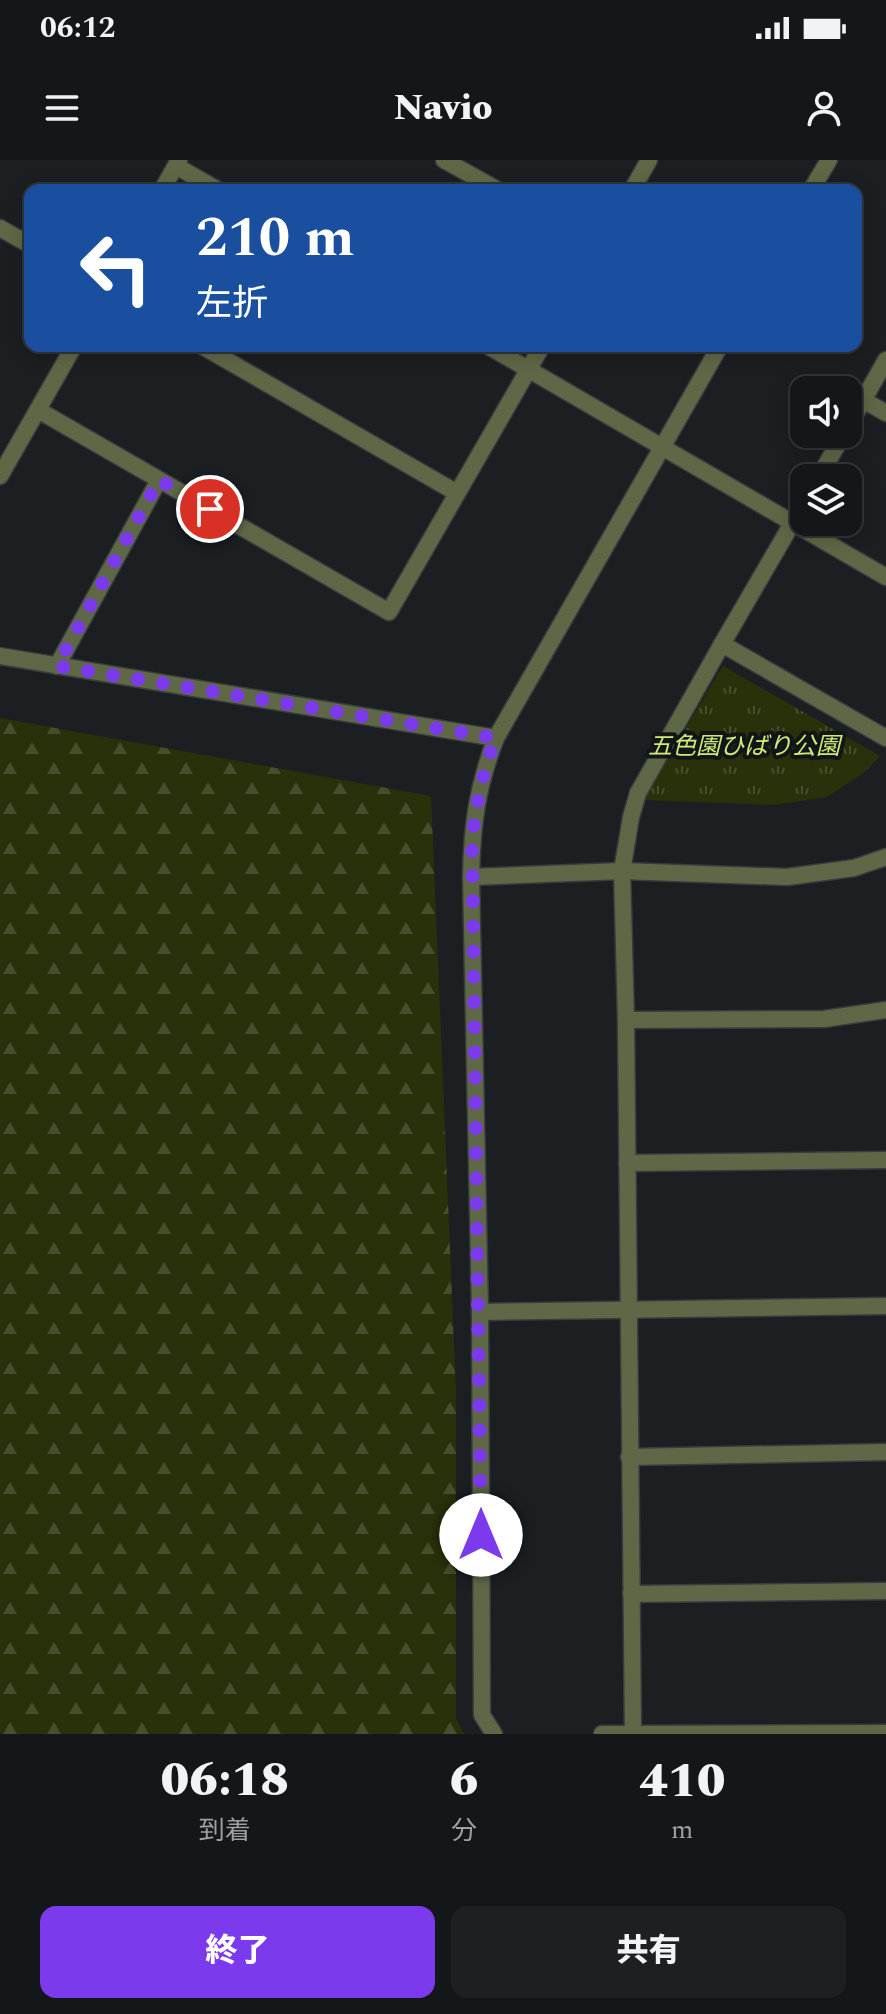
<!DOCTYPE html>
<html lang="ja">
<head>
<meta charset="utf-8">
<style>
  :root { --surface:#14171a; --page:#1d2023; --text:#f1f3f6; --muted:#9d9fa2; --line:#333639; --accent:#7c3aed }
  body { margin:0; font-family:Spectral,"Noto Sans JP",serif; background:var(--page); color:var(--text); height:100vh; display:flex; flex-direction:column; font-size:30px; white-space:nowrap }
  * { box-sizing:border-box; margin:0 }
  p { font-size:26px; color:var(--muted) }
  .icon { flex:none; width:44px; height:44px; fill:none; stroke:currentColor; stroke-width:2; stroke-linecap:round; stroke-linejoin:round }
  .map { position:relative; height:1574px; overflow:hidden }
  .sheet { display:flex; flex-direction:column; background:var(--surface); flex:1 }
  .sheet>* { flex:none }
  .guide { position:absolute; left:24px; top:24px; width:838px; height:168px; border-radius:16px; box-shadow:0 4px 20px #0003,0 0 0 2px var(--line); background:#1a4fa0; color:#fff; overflow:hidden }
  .fabs { position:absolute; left:790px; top:216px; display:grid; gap:16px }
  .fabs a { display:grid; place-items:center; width:72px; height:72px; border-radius:16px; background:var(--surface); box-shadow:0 4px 20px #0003,0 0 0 2px var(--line); font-size:40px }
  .pin { position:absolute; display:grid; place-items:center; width:68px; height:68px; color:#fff; margin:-34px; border:4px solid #fff; border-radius:50%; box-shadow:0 2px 8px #0007 }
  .me { position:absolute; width:88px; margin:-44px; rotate:0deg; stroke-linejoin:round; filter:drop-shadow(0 0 6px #0008) }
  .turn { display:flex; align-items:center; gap:28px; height:168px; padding:0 40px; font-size:36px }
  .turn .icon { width:104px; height:104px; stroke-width:2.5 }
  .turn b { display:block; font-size:56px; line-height:68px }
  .eta { display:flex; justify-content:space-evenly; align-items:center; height:136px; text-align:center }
  .eta b { font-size:48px; font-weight:800; line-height:56px }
  .action { display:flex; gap:16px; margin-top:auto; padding:16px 40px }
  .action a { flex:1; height:92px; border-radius:16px; background:var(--accent); color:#fff; font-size:32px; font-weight:800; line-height:92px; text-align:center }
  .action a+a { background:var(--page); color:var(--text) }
  .status { display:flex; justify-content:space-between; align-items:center; height:56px; padding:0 40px; background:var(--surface); direction:ltr }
  .status svg { height:22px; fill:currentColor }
  header { display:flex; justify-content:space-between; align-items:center; height:104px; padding:0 40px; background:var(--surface); font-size:36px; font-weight:800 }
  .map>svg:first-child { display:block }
  .forest { fill:url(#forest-firs) }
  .park { fill:url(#park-tufts) }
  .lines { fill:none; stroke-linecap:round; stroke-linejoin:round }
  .minor-casing { stroke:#383c3e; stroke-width:19 }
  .tertiary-casing { stroke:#383c3e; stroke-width:19 }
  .minor { stroke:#5f6846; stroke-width:16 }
  .tertiary { stroke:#5f6846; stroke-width:16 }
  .route { stroke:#7c3aed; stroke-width:14; stroke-dasharray:0 25.2 }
  .labels { text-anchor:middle; stroke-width:8; stroke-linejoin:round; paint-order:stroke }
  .park-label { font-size:24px; font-style:italic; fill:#cfeb77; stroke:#121618 }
</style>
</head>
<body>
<div class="status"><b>06:12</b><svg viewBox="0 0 49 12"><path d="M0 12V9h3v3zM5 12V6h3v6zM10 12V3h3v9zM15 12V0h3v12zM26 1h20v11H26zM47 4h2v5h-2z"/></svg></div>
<header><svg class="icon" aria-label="menu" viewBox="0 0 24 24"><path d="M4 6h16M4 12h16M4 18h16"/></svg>Navio<svg class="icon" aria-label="person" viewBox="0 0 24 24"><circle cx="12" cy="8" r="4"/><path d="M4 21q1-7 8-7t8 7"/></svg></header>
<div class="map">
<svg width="886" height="1574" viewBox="0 0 886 1574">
  <defs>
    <pattern id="forest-firs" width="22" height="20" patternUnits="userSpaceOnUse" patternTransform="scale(2)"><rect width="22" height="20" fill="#29310a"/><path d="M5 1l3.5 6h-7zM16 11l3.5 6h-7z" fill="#474e2d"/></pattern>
    <pattern id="park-tufts" width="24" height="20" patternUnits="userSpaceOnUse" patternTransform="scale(2)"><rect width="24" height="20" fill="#29310a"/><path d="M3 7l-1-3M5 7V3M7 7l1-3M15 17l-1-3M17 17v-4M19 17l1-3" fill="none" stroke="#474e2d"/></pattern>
  </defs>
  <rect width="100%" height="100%" fill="#1b1f22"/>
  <!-- forest -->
  <polygon class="forest" points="0,558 431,636 456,1231 456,1559 464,1574 0,1574"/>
  <!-- park -->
  <polygon class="park" points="723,506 880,596 864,613 827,637 774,645 643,640"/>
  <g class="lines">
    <defs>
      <g id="minor">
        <polyline points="444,0 498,30"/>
        <polyline points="176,6 218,30"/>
        <polyline points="632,30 649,0"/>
        <polyline points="0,68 30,85"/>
        <polyline points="202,186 457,333"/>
        <polyline points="488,186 886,417"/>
        <polyline points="863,240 886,253"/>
        <polyline points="38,250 389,452 542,186"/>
        <polyline points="848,267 886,200"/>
        <polyline points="818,318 844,274"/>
        <polyline points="722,484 886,578"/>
        <polyline points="57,506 159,320"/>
        <polyline points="626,860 824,859 886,850"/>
        <polyline points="627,1003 886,1000"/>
        <polyline points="629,1297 886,1292"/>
        <polyline points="631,1434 886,1431"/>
        <polyline points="602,1574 886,1573"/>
        <polyline points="633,1574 626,860 622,711 631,657 638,633 722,484 804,343"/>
      </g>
      <g id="tertiary">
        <polyline points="162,30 179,0"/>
        <polyline points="811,30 829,0"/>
        <polyline points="0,316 74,186"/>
        <polyline points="0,496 496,578"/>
        <polyline points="471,717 622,711 787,717 854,708 886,697"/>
        <polyline points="480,1152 886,1146"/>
        <path d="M 494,1574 L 482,1555 L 480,1152 L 471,717 C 472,665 477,627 496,578 L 720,186"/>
      </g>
    </defs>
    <!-- minor casing -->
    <use href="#minor" class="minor-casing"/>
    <!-- tertiary casing -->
    <use href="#tertiary" class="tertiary-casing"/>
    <!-- minor -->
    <use href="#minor" class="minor"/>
    <!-- tertiary -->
    <use href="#tertiary" class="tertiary"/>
  </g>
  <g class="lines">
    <!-- route -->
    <path class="route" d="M 210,349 L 159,320 L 57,506 L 496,578 C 482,613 477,642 472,679 L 481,1375"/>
  </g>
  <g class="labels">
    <!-- park labels -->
    <g class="park-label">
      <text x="744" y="594">五色園ひばり公園</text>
    </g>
  </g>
</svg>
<div class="fabs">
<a><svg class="icon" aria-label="sound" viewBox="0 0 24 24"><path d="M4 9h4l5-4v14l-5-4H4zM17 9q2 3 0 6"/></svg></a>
<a><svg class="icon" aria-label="layers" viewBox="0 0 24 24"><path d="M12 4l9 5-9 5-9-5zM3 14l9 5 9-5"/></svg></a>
</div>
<div class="pin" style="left:210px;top:349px;background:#d93025"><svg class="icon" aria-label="arrive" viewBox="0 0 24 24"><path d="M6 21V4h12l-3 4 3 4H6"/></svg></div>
<svg class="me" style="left:481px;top:1375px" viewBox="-20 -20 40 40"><circle r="19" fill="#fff"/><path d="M0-13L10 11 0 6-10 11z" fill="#7c3aed"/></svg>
<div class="guide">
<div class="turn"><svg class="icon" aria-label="left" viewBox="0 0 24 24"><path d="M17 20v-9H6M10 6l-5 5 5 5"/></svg><div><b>210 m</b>左折</div></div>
</div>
</div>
<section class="sheet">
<div class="eta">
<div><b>06:18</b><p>到着</p></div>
<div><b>6</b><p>分</p></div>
<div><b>410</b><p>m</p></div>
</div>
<div class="action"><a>終了</a><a>共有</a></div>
</section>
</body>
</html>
